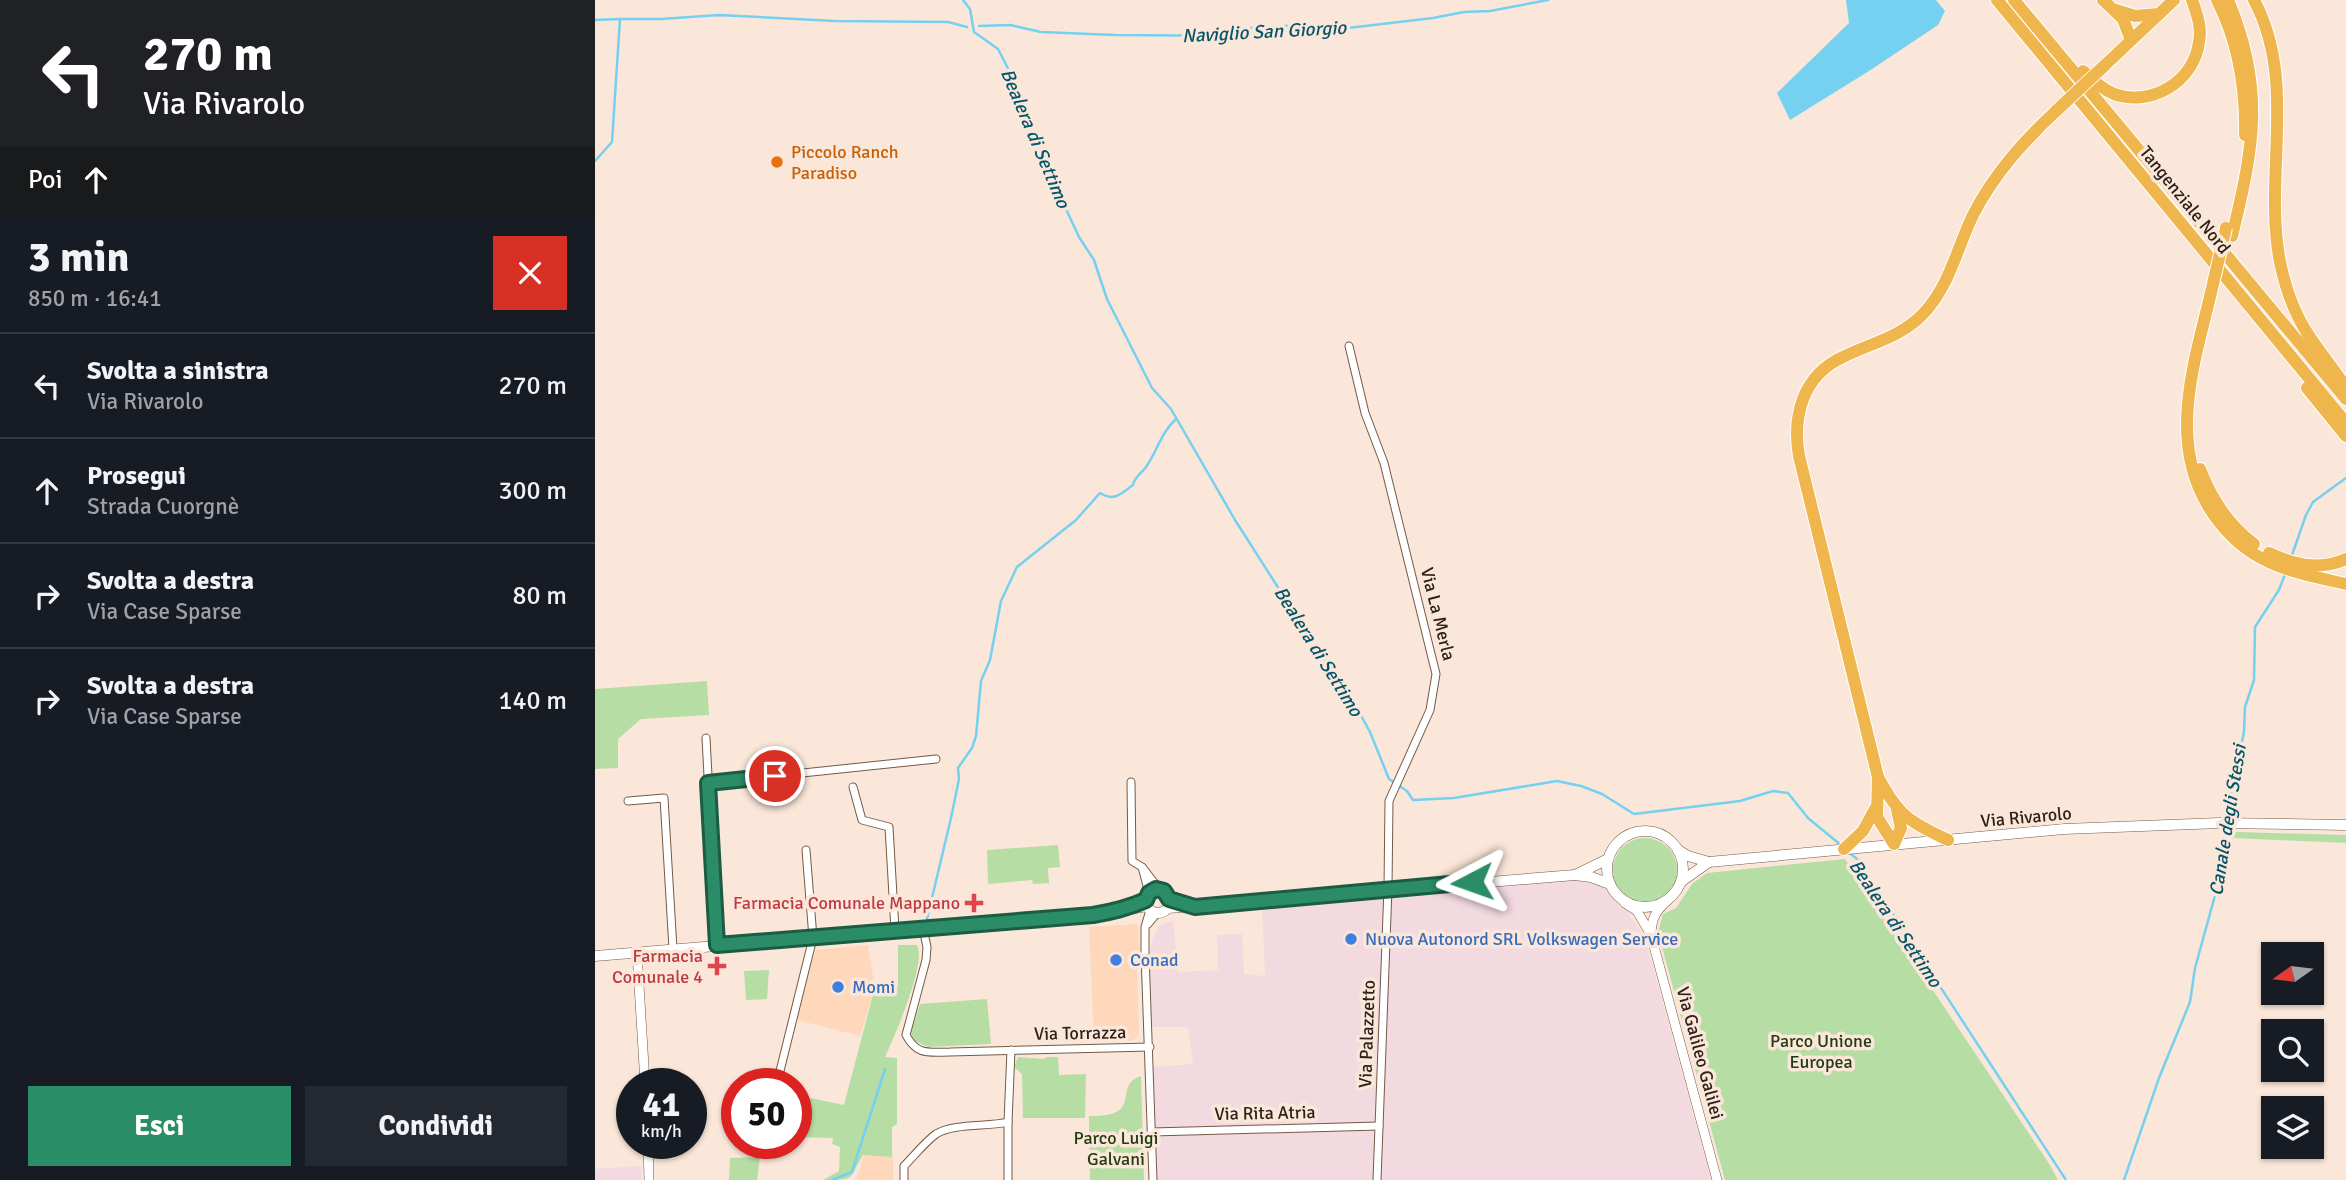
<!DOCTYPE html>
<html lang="it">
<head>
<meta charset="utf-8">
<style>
  :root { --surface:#171b24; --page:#242831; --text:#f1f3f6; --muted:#9ea1a6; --line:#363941; --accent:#2a8d67 }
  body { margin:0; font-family:Signika,sans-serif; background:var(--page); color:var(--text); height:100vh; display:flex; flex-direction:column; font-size:26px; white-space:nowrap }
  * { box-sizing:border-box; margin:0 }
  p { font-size:23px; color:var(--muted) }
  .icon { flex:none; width:38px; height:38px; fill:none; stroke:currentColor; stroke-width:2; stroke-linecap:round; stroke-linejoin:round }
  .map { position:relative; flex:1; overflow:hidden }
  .panel { display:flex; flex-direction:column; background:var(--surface); width:595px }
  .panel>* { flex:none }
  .top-card { background:#202124; color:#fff; overflow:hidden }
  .needle { width:46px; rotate:256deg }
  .buttons { position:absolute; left:1666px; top:942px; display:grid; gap:14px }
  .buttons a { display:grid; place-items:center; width:63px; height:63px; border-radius:0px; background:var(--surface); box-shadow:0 2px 5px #0004; font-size:35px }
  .speed { position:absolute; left:21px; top:1068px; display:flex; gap:14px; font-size:35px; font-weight:700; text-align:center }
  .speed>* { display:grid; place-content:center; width:91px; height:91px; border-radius:50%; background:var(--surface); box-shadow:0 2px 5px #0004; line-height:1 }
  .speed small { font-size:18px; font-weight:400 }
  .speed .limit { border:10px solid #d22; background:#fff; color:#111 }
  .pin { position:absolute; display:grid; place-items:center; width:60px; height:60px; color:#fff; margin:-30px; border:4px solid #fff; border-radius:50%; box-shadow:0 2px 7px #0007 }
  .me { position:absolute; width:77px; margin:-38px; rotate:266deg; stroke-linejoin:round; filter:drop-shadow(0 0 5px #0008) }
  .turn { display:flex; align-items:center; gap:24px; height:147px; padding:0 28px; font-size:32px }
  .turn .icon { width:91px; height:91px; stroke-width:2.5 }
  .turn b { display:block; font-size:49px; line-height:60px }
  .then { display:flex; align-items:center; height:66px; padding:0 28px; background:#0003; gap:14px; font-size:26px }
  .round { display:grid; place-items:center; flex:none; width:74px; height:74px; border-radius:0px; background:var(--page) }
  .head { display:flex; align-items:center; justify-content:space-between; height:119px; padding:0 28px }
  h1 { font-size:42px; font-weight:700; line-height:52px }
  .cta { display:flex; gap:14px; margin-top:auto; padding:14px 28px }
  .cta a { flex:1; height:80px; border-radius:0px; background:var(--accent); color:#fff; font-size:28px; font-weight:700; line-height:80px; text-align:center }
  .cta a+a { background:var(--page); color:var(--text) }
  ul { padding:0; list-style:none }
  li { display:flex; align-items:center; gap:21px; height:105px; padding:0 28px; border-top:2px solid var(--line) }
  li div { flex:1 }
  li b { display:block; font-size:26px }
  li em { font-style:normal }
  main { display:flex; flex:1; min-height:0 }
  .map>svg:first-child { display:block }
  .built { fill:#ffd8bc }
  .industrial { fill:#f3d9e0 }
  .green { fill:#b6dda3 }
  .water { fill:#76d0f0 }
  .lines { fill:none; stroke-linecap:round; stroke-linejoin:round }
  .stream { stroke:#76d0f0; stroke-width:2.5 }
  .minor-casing { stroke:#755a46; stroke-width:9 }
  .tertiary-casing { stroke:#755a46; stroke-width:10 }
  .secondary-casing { stroke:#755a46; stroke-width:11 }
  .motorway-casing { stroke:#fff; stroke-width:14 }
  .minor { stroke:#fff; stroke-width:7 }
  .tertiary { stroke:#fff; stroke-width:9 }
  .secondary { stroke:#fff; stroke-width:10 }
  .motorway { stroke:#efb64e; stroke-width:12 }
  .motorway-bridge-casing { stroke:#fff; stroke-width:14; stroke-linecap:butt }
  .motorway-bridge { stroke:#efb64e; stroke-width:12 }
  .route-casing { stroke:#1b5c43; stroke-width:18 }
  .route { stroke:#2a8d67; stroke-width:12 }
  .food-dot { fill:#e8710a; stroke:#fbe7d9; stroke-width:2.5 }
  .health-dot { fill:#e0444e; stroke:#fbe7d9; stroke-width:2.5 }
  .shop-dot { fill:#3f7fe0; stroke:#fbe7d9; stroke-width:2.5 }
  .labels { text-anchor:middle; stroke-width:7; stroke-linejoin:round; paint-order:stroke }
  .food-label { font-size:18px; fill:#c56008; stroke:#fbe7d9; text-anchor:start }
  .street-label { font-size:18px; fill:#2d2119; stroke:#fbe7d9 }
  .health-label { font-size:18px; fill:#be3a42; stroke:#fbe7d9; text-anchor:end }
  .shop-label { font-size:18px; fill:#366cbe; stroke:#fbe7d9; text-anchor:start }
  .park-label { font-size:18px; fill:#213c11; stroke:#fbe7d9 }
  .water-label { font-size:19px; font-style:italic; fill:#04556a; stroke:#fbe7d9 }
</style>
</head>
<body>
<main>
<section class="panel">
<div class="top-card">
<div class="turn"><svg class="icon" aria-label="left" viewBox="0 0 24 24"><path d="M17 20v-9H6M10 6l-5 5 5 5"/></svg><div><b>270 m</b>Via Rivarolo</div></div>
<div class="then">Poi<svg class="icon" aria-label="ahead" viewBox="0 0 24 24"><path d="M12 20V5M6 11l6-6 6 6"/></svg></div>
</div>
<div class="head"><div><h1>3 min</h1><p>850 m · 16:41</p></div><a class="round" style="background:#d93025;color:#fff"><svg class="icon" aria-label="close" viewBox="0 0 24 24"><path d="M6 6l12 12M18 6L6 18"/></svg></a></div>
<ul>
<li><svg class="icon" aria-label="left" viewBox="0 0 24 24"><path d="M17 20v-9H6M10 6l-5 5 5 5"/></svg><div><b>Svolta a sinistra</b><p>Via Rivarolo</p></div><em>270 m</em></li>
<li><svg class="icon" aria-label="ahead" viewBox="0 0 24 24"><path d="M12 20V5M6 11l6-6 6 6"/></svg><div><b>Prosegui</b><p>Strada Cuorgnè</p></div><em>300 m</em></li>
<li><svg class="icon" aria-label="right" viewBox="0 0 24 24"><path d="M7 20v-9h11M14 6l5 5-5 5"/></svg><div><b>Svolta a destra</b><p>Via Case Sparse</p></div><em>80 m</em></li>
<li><svg class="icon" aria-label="right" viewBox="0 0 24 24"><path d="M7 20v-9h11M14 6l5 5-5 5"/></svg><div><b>Svolta a destra</b><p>Via Case Sparse</p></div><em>140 m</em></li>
</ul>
<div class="cta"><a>Esci</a><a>Condividi</a></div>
</section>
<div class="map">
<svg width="1751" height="1180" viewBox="0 0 1751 1180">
  <rect width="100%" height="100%" fill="#fbe7d9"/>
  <!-- built -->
  <g class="built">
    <polygon points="543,924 545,955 542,956 544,1034 538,1041 499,1042 494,927"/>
    <polygon points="273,945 280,987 265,1036 202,1020 220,950"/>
    <polygon points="269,1155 298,1157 298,1180 258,1180 262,1178"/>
  </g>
  <!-- industrial -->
  <g class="industrial">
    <polygon points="987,877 1006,884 1028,906 1050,937 1116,1180 563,1180 558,1067 598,1064 593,1027 556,1027 553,958 559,935 567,924 578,921 583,972 623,970 622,935 647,934 649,974 670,976 667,904"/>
    <polygon points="46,1166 47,1180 0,1180 0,1169"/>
  </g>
  <!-- green -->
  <g class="green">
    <polygon points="112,681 114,715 46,719 23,739 23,768 0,769 0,689"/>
    <polygon points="1642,832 1751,835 1751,843 1637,838 1634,833"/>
    <circle cx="1050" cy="870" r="32"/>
    <polygon points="463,845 465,867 453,868 454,883 438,884 437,880 393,884 392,850"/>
    <polygon points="1250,859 1455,1165 1463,1180 1130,1180 1063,932 1068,914 1081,908 1097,884 1112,873"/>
    <path d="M 303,945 L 322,945 C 332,963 299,1037 290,1057 L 302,1058 L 302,1124 L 297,1127 L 297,1157 L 268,1155 C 253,1180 261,1180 228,1180 L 244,1171 L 245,1147 L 237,1144 L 238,1138 L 201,1137 L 201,1095 L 249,1105 L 280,987 L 303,986 Z"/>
    <polygon points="174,970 172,999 151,1000 149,971"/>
    <polygon points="392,999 396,1044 333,1047 318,1040 316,1032 325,1004"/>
    <polygon points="423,1057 448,1059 452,1057 463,1057 464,1075 491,1074 490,1118 428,1118 427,1074 419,1067"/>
    <path d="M 546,1076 L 549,1180 L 495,1180 L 494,1116 C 551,1117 516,1086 546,1076 Z"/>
    <polygon points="165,1157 162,1180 134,1180 135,1158"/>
  </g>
  <!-- water -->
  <polygon class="water" points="1251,0 1341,0 1350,11 1343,25 1274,71 1195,120 1182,93 1254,23"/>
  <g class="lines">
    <!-- stream -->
    <g class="stream">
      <polyline points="368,0 375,9 379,32 403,49 420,82 437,136 484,237 499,260 512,299 557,388 576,409 640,520 735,669 752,690 775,732 794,779 812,791 818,800 859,798 962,781 986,786 1007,794 1039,814 1145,801 1178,791 1193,793 1213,818 1247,846"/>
      <polyline points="0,20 25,19"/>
      <polyline points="384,26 415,25 446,32 520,35 649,36 655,28 708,25 753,28 838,18 869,12 895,11 953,0"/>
      <polyline points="0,161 17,142 25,19 66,19 124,15 240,21 353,22 372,27"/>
      <polyline points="1696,558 1711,515 1718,502 1751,478"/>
      <polyline points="1634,819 1636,793 1649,732 1650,707 1659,680 1660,627 1684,590 1690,574"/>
      <polyline points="1255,853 1262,859 1471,1180"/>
      <path d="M 332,919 L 356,818 L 364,779 L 363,768 L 377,748 L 381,736 L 386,681 L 395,660 L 406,601 L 422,567 L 481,520 L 505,493 C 520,502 525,494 538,485 C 540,476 546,474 551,467 C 563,450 565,434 581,419"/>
      <polyline points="237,1180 257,1172 290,1069"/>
      <polyline points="1529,1180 1564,1078 1595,1002 1600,968 1624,881 1632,845 1633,826"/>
    </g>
    <defs>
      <g id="minor">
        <polyline points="754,346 770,413 789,463 841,674 835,710 794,801 793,888 782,1180"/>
        <polyline points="111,738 122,945"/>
        <polyline points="536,782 537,861 547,867 564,889"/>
        <polyline points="113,783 341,759"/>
        <polyline points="258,787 267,820 294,827 300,930"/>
        <polyline points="33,801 69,798 78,949"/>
        <polyline points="547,867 554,893"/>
        <polyline points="555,910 550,927 550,954 558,1180"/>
        <polyline points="553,924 562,913"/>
        <path d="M 328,928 L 332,947 L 331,960 L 311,1035 C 322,1056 334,1052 355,1052 L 555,1047"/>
        <polyline points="182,1083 218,938 211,850"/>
        <polyline points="557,1132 784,1126"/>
        <path d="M 309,1180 L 309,1166 C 319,1156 330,1142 341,1134 C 359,1123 393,1127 413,1122 L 416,1050"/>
        <polyline points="413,1180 413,1122"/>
      </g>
      <g id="tertiary">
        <polyline points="1030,903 1042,911 1056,935 1122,1180"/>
        <path d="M 1056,933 C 1057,917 1061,911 1073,900"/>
        <polyline points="42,952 50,1083"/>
        <polyline points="53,1143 54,1180"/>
      </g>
      <g id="secondary">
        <circle cx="1050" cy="869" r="38"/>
        <polyline points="1083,850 1093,856 1114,862 1469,829 1625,823 1751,825"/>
        <polyline points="980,875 1013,859"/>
        <polyline points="1087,881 1114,862"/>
        <circle cx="563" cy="901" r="12"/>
        <polyline points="573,908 980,875 996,877 1015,884"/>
        <polyline points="0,956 498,915 552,906"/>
      </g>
      <g id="motorway">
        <polyline points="1402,0 1751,423"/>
        <polyline points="1419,0 1751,399"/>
        <polyline points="1508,0 1528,19 1536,40"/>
        <path d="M 1622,0 C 1644,43 1651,88 1650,135"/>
        <path d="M 1633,0 C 1670,88 1659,146 1637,236"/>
        <path d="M 1659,0 C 1703,83 1668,175 1685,262 C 1690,286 1698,310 1711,331 C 1723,351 1739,368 1751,388"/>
        <polyline points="1521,10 1540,16 1564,14"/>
        <polyline points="1509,66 1579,0"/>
        <path d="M 1488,71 C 1497,80 1507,89 1519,94 C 1556,107 1599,82 1604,42 C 1607,28 1602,14 1597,0"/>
        <path d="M 1614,301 C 1596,374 1572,451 1621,518 C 1635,537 1652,552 1674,562 C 1698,573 1725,578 1751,584"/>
        <polyline points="1712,388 1751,436"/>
        <path d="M 1605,469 C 1616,498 1633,525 1659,544"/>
        <path d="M 1674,553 C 1700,565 1725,571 1751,559"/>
        <polyline points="1283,778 1282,817 1299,844 1306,828 1302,810"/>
        <path d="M 1353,840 C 1314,822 1303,815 1283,777 L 1204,456 C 1197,416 1208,375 1248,357 C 1276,343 1304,338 1327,315 C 1354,288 1362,248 1378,215 C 1399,174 1428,142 1461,111"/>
        <polyline points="1249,849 1268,831 1280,809"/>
      </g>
    </defs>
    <!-- minor casing -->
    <use href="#minor" class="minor-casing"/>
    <!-- tertiary casing -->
    <use href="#tertiary" class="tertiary-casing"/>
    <!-- secondary casing -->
    <use href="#secondary" class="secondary-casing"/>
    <!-- motorway casing -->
    <use href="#motorway" class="motorway-casing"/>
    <!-- minor -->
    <use href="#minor" class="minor"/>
    <!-- tertiary -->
    <use href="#tertiary" class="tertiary"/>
    <!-- secondary -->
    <use href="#secondary" class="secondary"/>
    <!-- motorway -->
    <use href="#motorway" class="motorway"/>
    <defs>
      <g id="motorway-bridge">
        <polyline points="1461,111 1509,66"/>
        <polyline points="1614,301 1631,228"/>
      </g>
    </defs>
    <!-- motorway-bridge casing -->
    <use href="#motorway-bridge" class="motorway-bridge-casing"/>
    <!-- motorway-bridge -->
    <use href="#motorway-bridge" class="motorway-bridge"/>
  </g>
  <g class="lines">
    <defs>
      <path id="route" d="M 180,776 L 113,783 L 122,945 L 498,915 C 517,912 533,908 551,900 L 554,893 L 561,889 L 569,891 L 574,899 L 600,907 L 877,882"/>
    </defs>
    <!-- route casing -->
    <use href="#route" class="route-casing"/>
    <!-- route -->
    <use href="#route" class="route"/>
  </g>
  <!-- markers -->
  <circle class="food-dot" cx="182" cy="162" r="7"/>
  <g class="health-dot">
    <path d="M375.5 892.5h7v7h7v7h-7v7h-7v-7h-7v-7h7z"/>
    <path d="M118.5 955.5h7v7h7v7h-7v7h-7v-7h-7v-7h7z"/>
  </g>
  <g class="shop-dot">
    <circle cx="756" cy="939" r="7"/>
    <circle cx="521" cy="960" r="7"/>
    <circle cx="243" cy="987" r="7"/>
  </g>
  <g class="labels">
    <!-- food labels -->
    <g class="food-label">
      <text x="196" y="158">Piccolo Ranch<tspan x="196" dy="21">Paradiso</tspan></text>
    </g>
    <!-- street labels -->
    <g class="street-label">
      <text transform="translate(1590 200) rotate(51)" y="6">Tangenziale Nord</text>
      <text transform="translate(843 614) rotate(76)" y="6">Via La Merla</text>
      <text transform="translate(1431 817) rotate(-5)" y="6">Via Rivarolo</text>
      <text transform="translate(485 1033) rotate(-1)" y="6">Via Torrazza</text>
      <text transform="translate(772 1034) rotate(-88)" y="6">Via Palazzetto</text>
      <text transform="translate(1105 1053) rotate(75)" y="6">Via Galileo Galilei</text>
      <text transform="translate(670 1113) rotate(-1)" y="6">Via Rita Atria</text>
    </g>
    <!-- health labels -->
    <g class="health-label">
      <text x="365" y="909">Farmacia Comunale Mappano</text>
      <text x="108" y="962">Farmacia<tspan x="108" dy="21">Comunale 4</tspan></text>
    </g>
    <!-- shop labels -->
    <g class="shop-label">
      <text x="770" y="945">Nuova Autonord SRL Volkswagen Service</text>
      <text x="535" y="966">Conad</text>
      <text x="257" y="993">Momi</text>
    </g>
    <!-- park labels -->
    <g class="park-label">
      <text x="1226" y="1047">Parco Unione<tspan x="1226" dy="21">Europea</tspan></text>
      <text x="521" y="1144">Parco Luigi<tspan x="521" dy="21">Galvani</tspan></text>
    </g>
    <!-- water labels -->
    <g class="water-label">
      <text transform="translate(669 31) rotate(-3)" y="7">Naviglio San Giorgio</text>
      <text transform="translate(441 138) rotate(67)" y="7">Bealera di Settimo</text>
      <text transform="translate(724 651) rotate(58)" y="7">Bealera di Settimo</text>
      <text transform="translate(1632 820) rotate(-81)" y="7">Canale degli Stessi</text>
      <text transform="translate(1301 923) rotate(56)" y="7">Bealera di Settimo</text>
    </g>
  </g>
</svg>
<div class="buttons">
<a><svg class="needle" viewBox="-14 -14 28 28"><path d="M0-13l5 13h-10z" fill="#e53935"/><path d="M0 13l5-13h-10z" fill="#9ea1a6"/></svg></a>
<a><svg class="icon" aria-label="search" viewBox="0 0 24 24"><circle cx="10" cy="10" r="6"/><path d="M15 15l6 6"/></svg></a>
<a><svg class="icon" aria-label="layers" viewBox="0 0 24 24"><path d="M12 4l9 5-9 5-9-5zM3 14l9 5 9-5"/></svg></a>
</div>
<div class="speed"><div>41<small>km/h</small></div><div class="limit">50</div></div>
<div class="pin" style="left:180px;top:776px;background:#d93025"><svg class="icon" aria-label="arrive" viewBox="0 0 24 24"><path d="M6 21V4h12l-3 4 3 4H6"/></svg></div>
<svg class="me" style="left:877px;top:882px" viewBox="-20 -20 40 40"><path d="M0-17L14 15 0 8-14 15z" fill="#2a8d67" stroke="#fff" stroke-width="4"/></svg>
</div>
</main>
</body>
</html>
